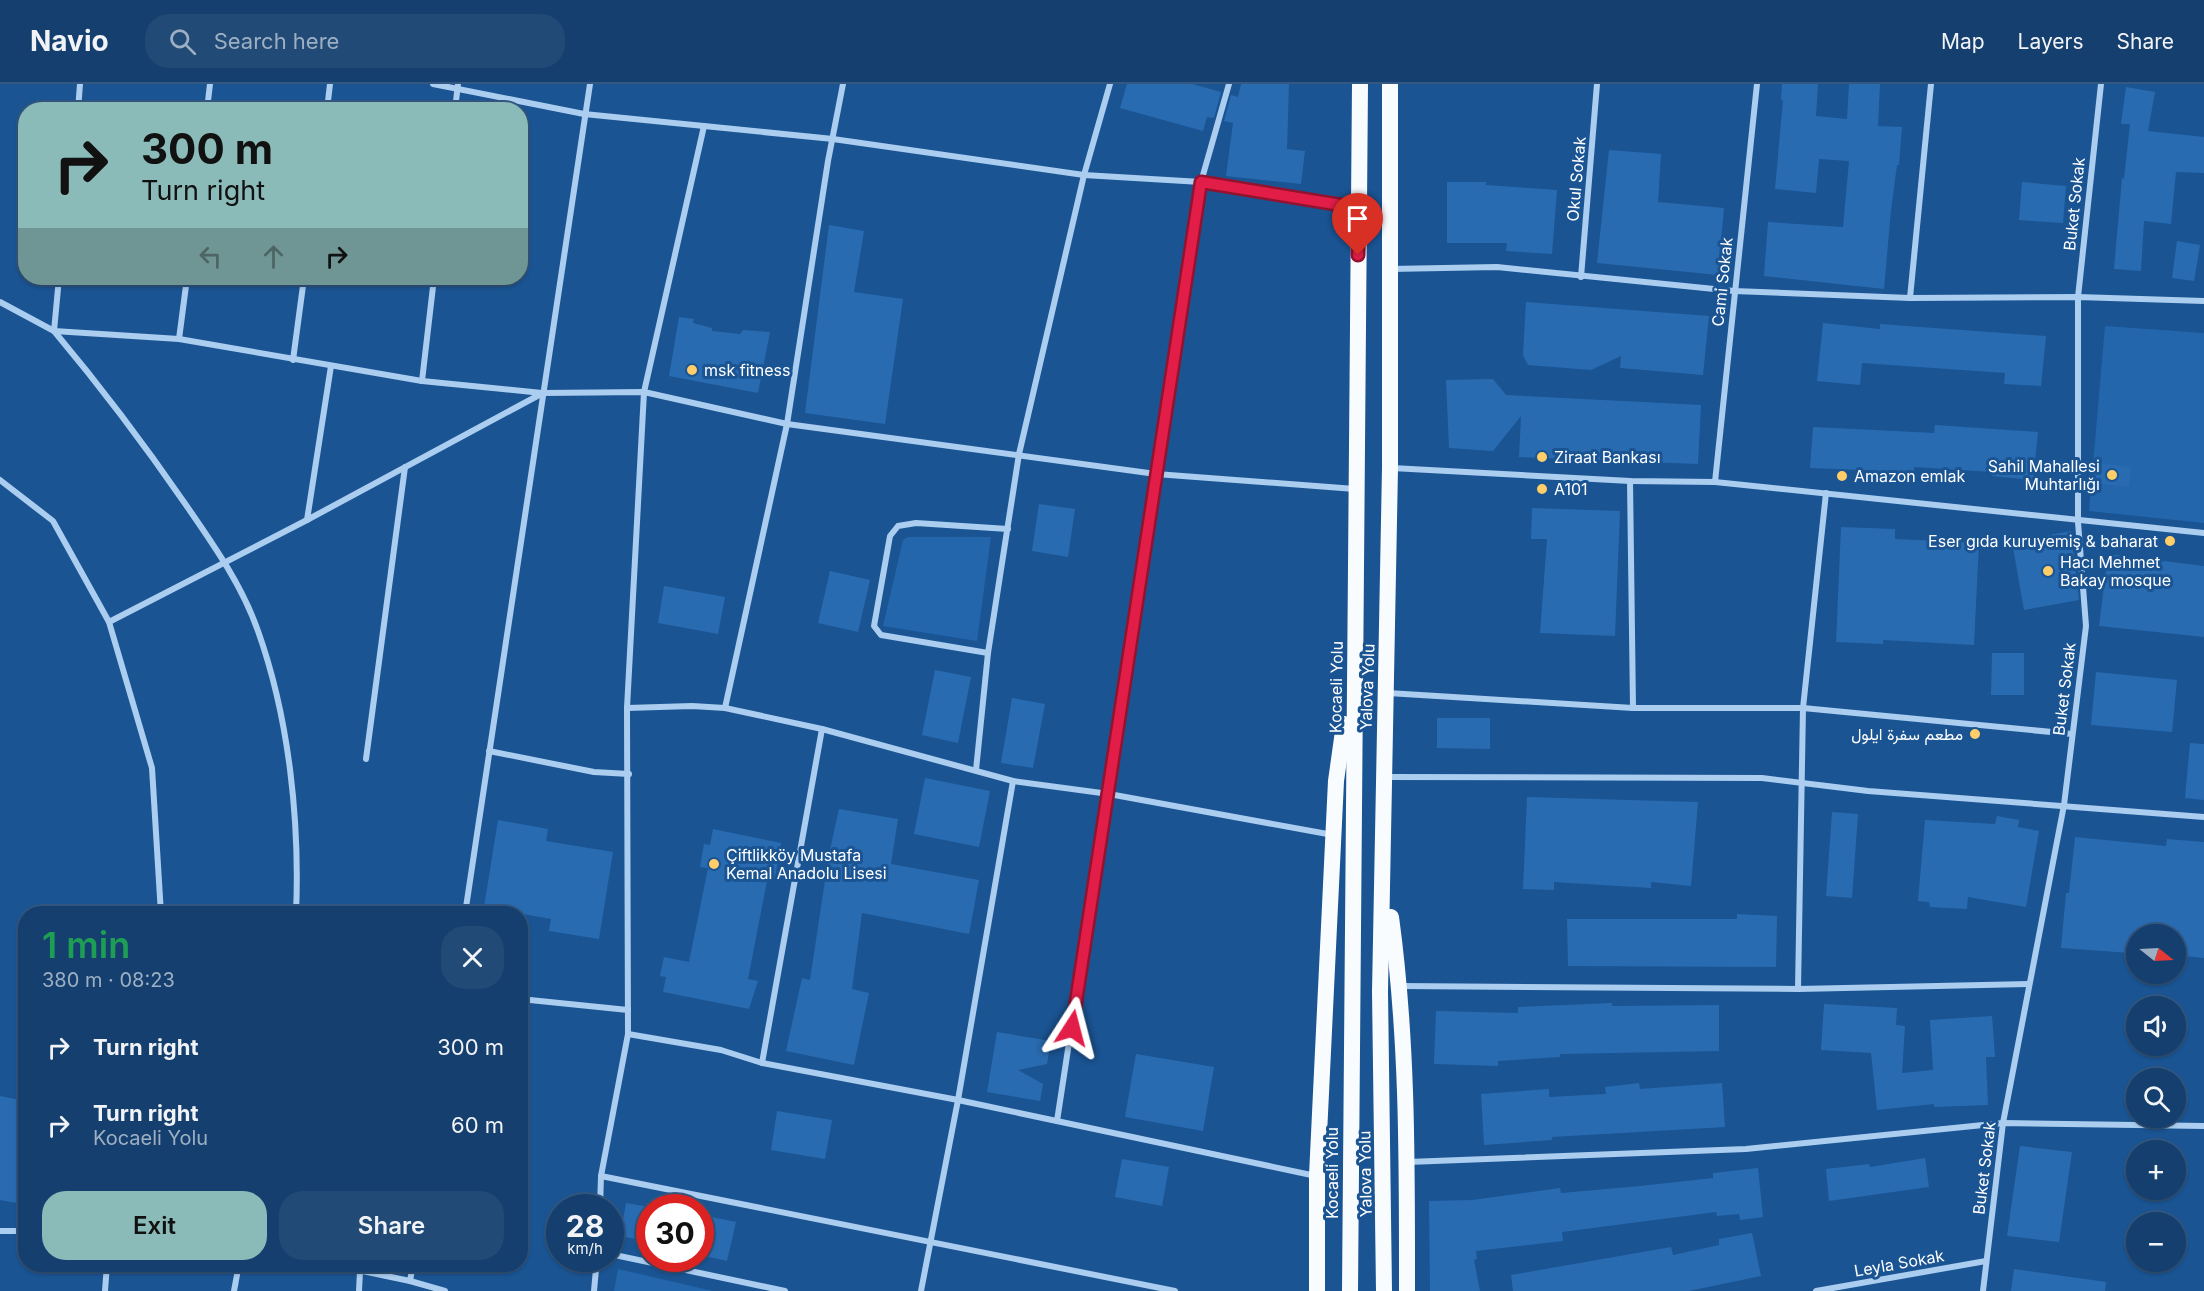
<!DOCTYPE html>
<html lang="en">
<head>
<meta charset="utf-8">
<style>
  :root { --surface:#143f6e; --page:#214a76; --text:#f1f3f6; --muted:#9dafc2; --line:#335881; --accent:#8bbbb9 }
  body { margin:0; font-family:Inter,Vazirmatn,sans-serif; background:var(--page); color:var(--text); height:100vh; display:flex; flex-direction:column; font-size:22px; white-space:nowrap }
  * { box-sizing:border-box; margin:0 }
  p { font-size:20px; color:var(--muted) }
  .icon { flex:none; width:33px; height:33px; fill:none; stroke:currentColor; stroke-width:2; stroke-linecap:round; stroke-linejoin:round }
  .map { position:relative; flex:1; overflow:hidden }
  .sheet { position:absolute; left:18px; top:822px; width:510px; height:366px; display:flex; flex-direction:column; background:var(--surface); border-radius:24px; box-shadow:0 2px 4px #0004,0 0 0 2px var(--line) }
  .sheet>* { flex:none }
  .banner { position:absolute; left:18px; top:18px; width:510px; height:183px; border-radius:24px; box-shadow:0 2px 4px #0004,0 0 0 2px var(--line); background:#8bbbb9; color:#111; overflow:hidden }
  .needle { width:39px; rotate:108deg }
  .controls { position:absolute; left:2126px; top:840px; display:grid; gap:12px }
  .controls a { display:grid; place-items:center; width:60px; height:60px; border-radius:50%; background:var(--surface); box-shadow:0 2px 4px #0004,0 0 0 2px var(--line); font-size:30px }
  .speed { position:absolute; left:546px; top:1110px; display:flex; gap:12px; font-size:30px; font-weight:700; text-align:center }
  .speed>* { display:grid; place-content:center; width:78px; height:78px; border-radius:50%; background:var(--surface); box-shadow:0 2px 4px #0004,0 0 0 2px var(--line); line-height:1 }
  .speed small { font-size:15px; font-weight:400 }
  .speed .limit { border:9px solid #d22; background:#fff; color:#111 }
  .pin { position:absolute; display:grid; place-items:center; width:51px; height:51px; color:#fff; margin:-62px -26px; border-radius:50% 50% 50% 0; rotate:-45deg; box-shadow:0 0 6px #0007 }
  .pin .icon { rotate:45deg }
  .me { position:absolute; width:66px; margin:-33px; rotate:9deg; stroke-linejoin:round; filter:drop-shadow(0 0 4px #0008) }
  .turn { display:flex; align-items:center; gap:21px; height:126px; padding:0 24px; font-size:27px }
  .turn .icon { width:78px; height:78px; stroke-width:2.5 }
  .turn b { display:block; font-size:42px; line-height:51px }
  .lanes { display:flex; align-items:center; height:57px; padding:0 24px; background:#0003; justify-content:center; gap:30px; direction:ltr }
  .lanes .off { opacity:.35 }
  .round { display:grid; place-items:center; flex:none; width:63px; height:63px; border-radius:24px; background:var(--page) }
  .head { display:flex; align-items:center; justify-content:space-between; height:102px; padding:0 24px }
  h1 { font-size:36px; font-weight:600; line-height:45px; color:#1e9e55 }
  .action { display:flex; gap:12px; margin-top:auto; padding:12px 24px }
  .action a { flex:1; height:69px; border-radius:24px; background:var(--accent); color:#111; font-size:24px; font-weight:600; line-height:69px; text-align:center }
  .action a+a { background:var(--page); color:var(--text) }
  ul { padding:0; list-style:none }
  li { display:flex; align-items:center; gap:18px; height:78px; padding:0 24px }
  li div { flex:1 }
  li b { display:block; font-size:22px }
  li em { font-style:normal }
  header { display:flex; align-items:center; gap:36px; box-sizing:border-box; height:84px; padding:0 30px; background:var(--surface); border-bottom:2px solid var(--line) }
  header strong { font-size:28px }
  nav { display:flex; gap:33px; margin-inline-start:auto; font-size:21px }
  .search { width:420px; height:54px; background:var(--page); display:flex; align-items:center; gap:15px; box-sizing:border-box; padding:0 21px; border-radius:24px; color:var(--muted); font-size:22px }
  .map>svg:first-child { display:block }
  .green { fill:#2366ac }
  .building { fill:#296bb1 }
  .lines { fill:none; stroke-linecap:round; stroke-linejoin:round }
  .minor { stroke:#abcdef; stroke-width:6 }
  .trunk { stroke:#f9fcff; stroke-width:16 }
  .route-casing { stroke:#92132f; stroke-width:15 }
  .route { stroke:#e11d48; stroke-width:10 }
  .poi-dot { fill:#ffce69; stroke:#1a5493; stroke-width:2 }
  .labels { text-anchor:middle; stroke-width:6; stroke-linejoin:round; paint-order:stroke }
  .street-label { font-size:16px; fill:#fff; stroke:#1a5493 }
  .poi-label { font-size:16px; fill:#fff; stroke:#1a5493; text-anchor:start }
</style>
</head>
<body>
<header>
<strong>Navio</strong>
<div class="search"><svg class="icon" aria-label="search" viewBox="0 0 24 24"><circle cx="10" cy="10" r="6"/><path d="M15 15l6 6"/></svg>Search here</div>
<nav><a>Map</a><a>Layers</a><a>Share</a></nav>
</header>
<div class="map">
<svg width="2204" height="1207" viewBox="0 0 2204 1207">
  <rect width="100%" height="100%" fill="#1a5493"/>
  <!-- green -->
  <g class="green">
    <polygon points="2105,242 2204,249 2204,439 2089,427"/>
    <polygon points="908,453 991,453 977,557 883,542 903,456"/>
    <polygon points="618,1185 713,1207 614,1207"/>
  </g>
  <!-- building -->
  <g class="building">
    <polygon points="1127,0 1192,0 1221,8 1214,34 1207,33 1203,47 1120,24"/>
    <polygon points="1241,0 1289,0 1287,65 1305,67 1301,100 1226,92 1233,39 1224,37 1231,11 1238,13"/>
    <polygon points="1782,0 1818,0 1816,32 1847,35 1849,0 1880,0 1878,42 1902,43 1899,81 1897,81 1891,126 1884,205 1764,192 1768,138 1843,143 1849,77 1819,75 1816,109 1775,105 1783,16 1781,16"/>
    <polygon points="2126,3 2155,8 2148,47 2204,53 2204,89 2176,88 2171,140 2144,137 2141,187 2114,185 2122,94 2124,95 2130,40 2121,40"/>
    <polygon points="1609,66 1661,70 1658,118 1724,124 1718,191 1597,179"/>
    <polygon points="1447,98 1486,98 1486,101 1557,106 1552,170 1506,167 1507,159 1447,159"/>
    <polygon points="2022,98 2066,102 2063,139 2019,136"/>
    <polygon points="829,141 864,147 854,208 903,215 885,340 805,329"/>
    <polygon points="2177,157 2200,161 2194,197 2172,194"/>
    <polygon points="1526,218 1709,232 1703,291 1620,284 1621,272 1591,286 1528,281 1523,271"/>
    <polygon points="679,233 694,235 693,239 712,244 712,247 740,250 743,246 770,248 758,309 669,292"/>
    <polygon points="1823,239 1880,245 1880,240 2046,252 2041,302 2004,300 2005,289 1862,279 1860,301 1817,297"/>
    <polygon points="1493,295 1506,311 1701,321 1698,380 1519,373 1521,332 1493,367 1449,364 1446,296"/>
    <polygon points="1935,341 2038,348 2033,396 1992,392 1992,388 1914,383 1914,388 1810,384 1813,343 1934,349"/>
    <polygon points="2094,379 2131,383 2129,403 2092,399"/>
    <polygon points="1039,420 1075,425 1068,473 1032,467"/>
    <polygon points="1532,424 1620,427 1615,552 1540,549 1547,455 1531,455"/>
    <polygon points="1841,443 1895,445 1895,455 1979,459 1974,561 1883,556 1883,560 1836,558"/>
    <polygon points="2071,447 2079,516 2024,526 2012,458"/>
    <polygon points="2108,470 2204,482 2204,553 2099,542"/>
    <polygon points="830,487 870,496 858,548 818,539"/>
    <polygon points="664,502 725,513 718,550 658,539"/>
    <polygon points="1992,569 2024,569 2024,611 1991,611"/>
    <polygon points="935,586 971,593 958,659 922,651"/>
    <polygon points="2096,588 2177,596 2172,648 2091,641"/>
    <polygon points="1012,614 1045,620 1033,684 1001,679"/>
    <polygon points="1437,634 1490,634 1490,665 1437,664"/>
    <polygon points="2190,659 2204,660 2204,716 2185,714"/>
    <polygon points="925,694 990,707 979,763 914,750"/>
    <polygon points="1527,713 1698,718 1691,802 1651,798 1651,804 1554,798 1554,806 1523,805"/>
    <polygon points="839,725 898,735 891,780 979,796 969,850 862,829 852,905 869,909 854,981 786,967 802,894 810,896 829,770"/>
    <polygon points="1832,728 1858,730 1852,814 1826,812"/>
    <polygon points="1997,732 2019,736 2018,743 2039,747 2026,823 1968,813 1967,825 1930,823 1929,818 1918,817 1925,736 1995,740"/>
    <polygon points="498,736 548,745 546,757 613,768 599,855 549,847 551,835 484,823"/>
    <polygon points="713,745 781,759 775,794 768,792 748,895 758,897 749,925 663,908 666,893 660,892 664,873 689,878 708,784 700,783 704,760 710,761"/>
    <polygon points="2075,753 2166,762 2167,755 2204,758 2204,874 2175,871 2175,850 2132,850 2130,869 2061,864 2066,809 2069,809"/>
    <polygon points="1737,830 1777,832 1776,883 1568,882 1567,835 1737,835"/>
    <polygon points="1612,919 1612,922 1719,921 1719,967 1560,970 1560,973 1498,977 1498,982 1434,980 1436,927 1518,929 1518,923"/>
    <polygon points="1824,920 1897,924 1896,941 1905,942 1902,989 1933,986 1930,936 1992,932 1995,973 1986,973 1988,1021 1934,1023 1934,1020 1877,1026 1871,969 1821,966"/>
    <polygon points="997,948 1051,957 1047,980 1018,986 1043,1000 1040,1017 987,1008"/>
    <polygon points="1136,970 1214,983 1203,1047 1125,1033"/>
    <polygon points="1639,999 1640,1005 1722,999 1725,1043 1552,1053 1552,1056 1484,1061 1481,1010 1549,1005 1549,1013 1606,1010 1605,1003"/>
    <polygon points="0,1012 26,1017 26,1056 17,1119 0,1116"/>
    <polygon points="777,1027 832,1036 825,1075 771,1066"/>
    <polygon points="2020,1062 2072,1068 2059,1158 2007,1152"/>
    <polygon points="1925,1074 1929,1103 1829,1117 1826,1085 1869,1080 1870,1083"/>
    <polygon points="1122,1075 1169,1083 1162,1122 1115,1113"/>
    <polygon points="1758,1084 1763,1133 1740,1136 1739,1130 1717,1132 1716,1128 1562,1148 1563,1157 1476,1167 1477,1175 1474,1176 1480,1207 1430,1207 1429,1117 1472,1116 1560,1104 1561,1109 1640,1102 1713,1094 1713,1089"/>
    <polygon points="626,1119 650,1123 650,1158 620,1152"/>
    <polygon points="707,1132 736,1138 727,1177 700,1171"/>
    <polygon points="1752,1149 1761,1192 1689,1207 1513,1207 1511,1191 1671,1163 1673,1171 1719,1161 1719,1155"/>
    <polygon points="2014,1185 2106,1198 2105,1207 2011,1207"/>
  </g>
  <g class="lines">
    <!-- minor -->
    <g class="minor">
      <polyline points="433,0 584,30 833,55 1084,91 1201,98 1358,124"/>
      <polyline points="78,26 80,0"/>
      <polyline points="207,26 210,0"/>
      <polyline points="327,26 330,0"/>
      <polyline points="455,26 458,0"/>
      <polyline points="1390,185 1497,183 1734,207 1910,214 2078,213 2204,217"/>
      <polyline points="1581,193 1597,0"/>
      <path d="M 59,194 L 54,247 C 101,303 144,360 186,421 C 213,460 242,501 258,547 C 289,634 300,737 296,830"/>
      <polyline points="1910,214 1931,0"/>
      <polyline points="0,218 54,247 179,255 422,297 542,309 644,308 787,340 1156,390 1355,405"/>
      <polyline points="179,255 187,194"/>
      <polyline points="293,276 304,194"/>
      <polyline points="422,297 434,194"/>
      <polyline points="1392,384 1630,397 1715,398 2204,449"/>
      <polyline points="0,396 53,437 109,538 152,684 161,830"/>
      <polyline points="1630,397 1633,624"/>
      <polyline points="1715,398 1757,0"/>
      <polyline points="307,436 331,282"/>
      <polyline points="109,538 307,436 541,310"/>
      <polyline points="988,569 881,551 874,542 890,452 898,442 916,439 1008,445"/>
      <polyline points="1388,609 1633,624 1803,624 2072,650"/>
      <polyline points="627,624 692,622 725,624 822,645 1013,697 1109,710 1333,751"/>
      <polyline points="725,624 787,340 828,77 843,0"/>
      <polyline points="489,667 594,688 629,690"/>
      <polyline points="366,675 405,383"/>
      <polyline points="976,686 988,569 1019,370 1084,91 1110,0"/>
      <polyline points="1385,693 1762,694 1868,707 2204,733"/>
      <polyline points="465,830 590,0"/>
      <polyline points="1400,902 1798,905 2029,900"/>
      <polyline points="1798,905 1803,624 1826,409"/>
      <polyline points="520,915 628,926"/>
      <polyline points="628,950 721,966 762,979 958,1016 1316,1092"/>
      <polyline points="762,979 822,645"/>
      <polyline points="1057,1037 1201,98 1229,0"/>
      <polyline points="1408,1078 1746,1065 2003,1039 2204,1042"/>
      <polyline points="601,1092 1175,1207"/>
      <polyline points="600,1124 601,1092 628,950 627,624 644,308 704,42"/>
      <polyline points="0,1147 26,1147"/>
      <polyline points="610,1170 785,1207"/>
      <polyline points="329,1180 410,1197 445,1207"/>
      <polyline points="410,1197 413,1180"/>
      <polyline points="105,1207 107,1180"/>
      <polyline points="234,1207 239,1180"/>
      <polyline points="359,1207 360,1187"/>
      <polyline points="594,1207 597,1174"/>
      <polyline points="921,1207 958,1016 1013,697"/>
      <polyline points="1816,1207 1986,1177"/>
      <polyline points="1983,1207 2003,1039 2064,721 2086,542 2078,438 2078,213 2101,0"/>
    </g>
    <!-- trunk -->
    <g class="trunk">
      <path d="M 1391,833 C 1408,957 1407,1082 1407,1207"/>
      <polyline points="1317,1207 1317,1092 1336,697 1344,640"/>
      <polyline points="1350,1207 1360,0"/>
      <polyline points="1384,1207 1380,908 1390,384 1390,0"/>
    </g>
  </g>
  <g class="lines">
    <defs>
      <polyline id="route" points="1072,944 1201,98 1359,124 1358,171"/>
    </defs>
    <!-- route casing -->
    <use href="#route" class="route-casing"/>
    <!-- route -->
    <use href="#route" class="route"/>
  </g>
  <!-- markers -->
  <g class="poi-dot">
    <circle cx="692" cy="286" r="6"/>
    <circle cx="1542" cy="373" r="6"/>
    <circle cx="2112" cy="391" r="6"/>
    <circle cx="1842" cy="392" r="6"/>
    <circle cx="1542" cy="405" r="6"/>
    <circle cx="2170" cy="457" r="6"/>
    <circle cx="2048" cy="487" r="6"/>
    <circle cx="1975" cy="650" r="6"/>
    <circle cx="714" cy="780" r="6"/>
  </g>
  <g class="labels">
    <!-- street labels -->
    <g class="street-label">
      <text transform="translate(1576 95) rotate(-85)" y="6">Okul Sokak</text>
      <text transform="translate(2074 120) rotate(-84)" y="6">Buket Sokak</text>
      <text transform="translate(1722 198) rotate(-84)" y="6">Cami Sokak</text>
      <text transform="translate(1336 603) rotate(-89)" y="6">Kocaeli̇ Yolu</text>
      <text transform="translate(1367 603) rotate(-88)" y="6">Yalova Yolu</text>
      <text transform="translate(2064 605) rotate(-83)" y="6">Buket Sokak</text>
      <text transform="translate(1984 1084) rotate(-83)" y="6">Buket Sokak</text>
      <text transform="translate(1332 1089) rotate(-90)" y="6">Kocaeli̇ Yolu</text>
      <text transform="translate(1365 1090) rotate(-91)" y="6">Yalova Yolu</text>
      <text transform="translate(1899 1179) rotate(-10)" y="6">Leyla Sokak</text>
    </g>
    <!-- poi labels -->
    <g class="poi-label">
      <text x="704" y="292">msk fitness</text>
      <text x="1554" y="379">Ziraat Bankası</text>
      <text x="2100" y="388" text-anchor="end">Sahil Mahallesi<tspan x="2100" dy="18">Muhtarlığı</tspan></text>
      <text x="1854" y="398">Amazon emlak</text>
      <text x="1554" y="411">A101</text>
      <text x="2158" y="463" text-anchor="end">Eser gıda kuruyemiş &amp; baharat</text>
      <text x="2060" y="484">Hacı Mehmet<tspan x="2060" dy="18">Bakay mosque</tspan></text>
      <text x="1963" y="656" text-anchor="end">مطعم سفرة ايلول</text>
      <text x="726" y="777">Çiftlikköy Mustafa<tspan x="726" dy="18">Kemal Anadolu Lisesi</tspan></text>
    </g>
  </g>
</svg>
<div class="controls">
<a><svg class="needle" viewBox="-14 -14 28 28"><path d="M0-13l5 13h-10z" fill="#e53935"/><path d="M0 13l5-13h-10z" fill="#9dafc2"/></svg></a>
<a><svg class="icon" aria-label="sound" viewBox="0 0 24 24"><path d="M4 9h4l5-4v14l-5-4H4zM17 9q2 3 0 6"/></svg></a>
<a><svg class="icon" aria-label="search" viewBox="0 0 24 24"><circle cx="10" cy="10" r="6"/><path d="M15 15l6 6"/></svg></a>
<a>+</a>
<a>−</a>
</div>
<div class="speed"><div>28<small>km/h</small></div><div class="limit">30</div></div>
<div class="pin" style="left:1358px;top:171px;background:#d93025"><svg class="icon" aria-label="arrive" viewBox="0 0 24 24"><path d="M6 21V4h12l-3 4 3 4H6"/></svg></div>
<svg class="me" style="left:1072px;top:944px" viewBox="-20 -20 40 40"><path d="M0-17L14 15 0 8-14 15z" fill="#e11d48" stroke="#fff" stroke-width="4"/></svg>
<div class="banner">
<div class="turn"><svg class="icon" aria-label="right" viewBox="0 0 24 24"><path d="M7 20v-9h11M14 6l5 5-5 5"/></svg><div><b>300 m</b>Turn right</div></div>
<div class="lanes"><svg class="icon off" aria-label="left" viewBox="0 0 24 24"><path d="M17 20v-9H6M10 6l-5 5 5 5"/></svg><svg class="icon off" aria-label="ahead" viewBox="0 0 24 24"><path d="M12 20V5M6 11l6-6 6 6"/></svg><svg class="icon" aria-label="right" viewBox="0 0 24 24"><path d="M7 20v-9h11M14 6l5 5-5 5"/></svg></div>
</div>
<section class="sheet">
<div class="head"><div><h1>1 min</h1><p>380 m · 08:23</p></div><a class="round"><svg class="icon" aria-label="close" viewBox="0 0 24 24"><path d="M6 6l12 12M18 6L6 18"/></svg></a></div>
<ul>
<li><svg class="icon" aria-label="right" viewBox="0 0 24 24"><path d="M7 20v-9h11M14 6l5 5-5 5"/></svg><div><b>Turn right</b></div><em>300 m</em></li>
<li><svg class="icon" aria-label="right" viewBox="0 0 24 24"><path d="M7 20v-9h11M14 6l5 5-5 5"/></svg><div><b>Turn right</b><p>Kocaeli̇ Yolu</p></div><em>60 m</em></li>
</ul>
<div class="action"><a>Exit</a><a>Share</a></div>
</section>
</div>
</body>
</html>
